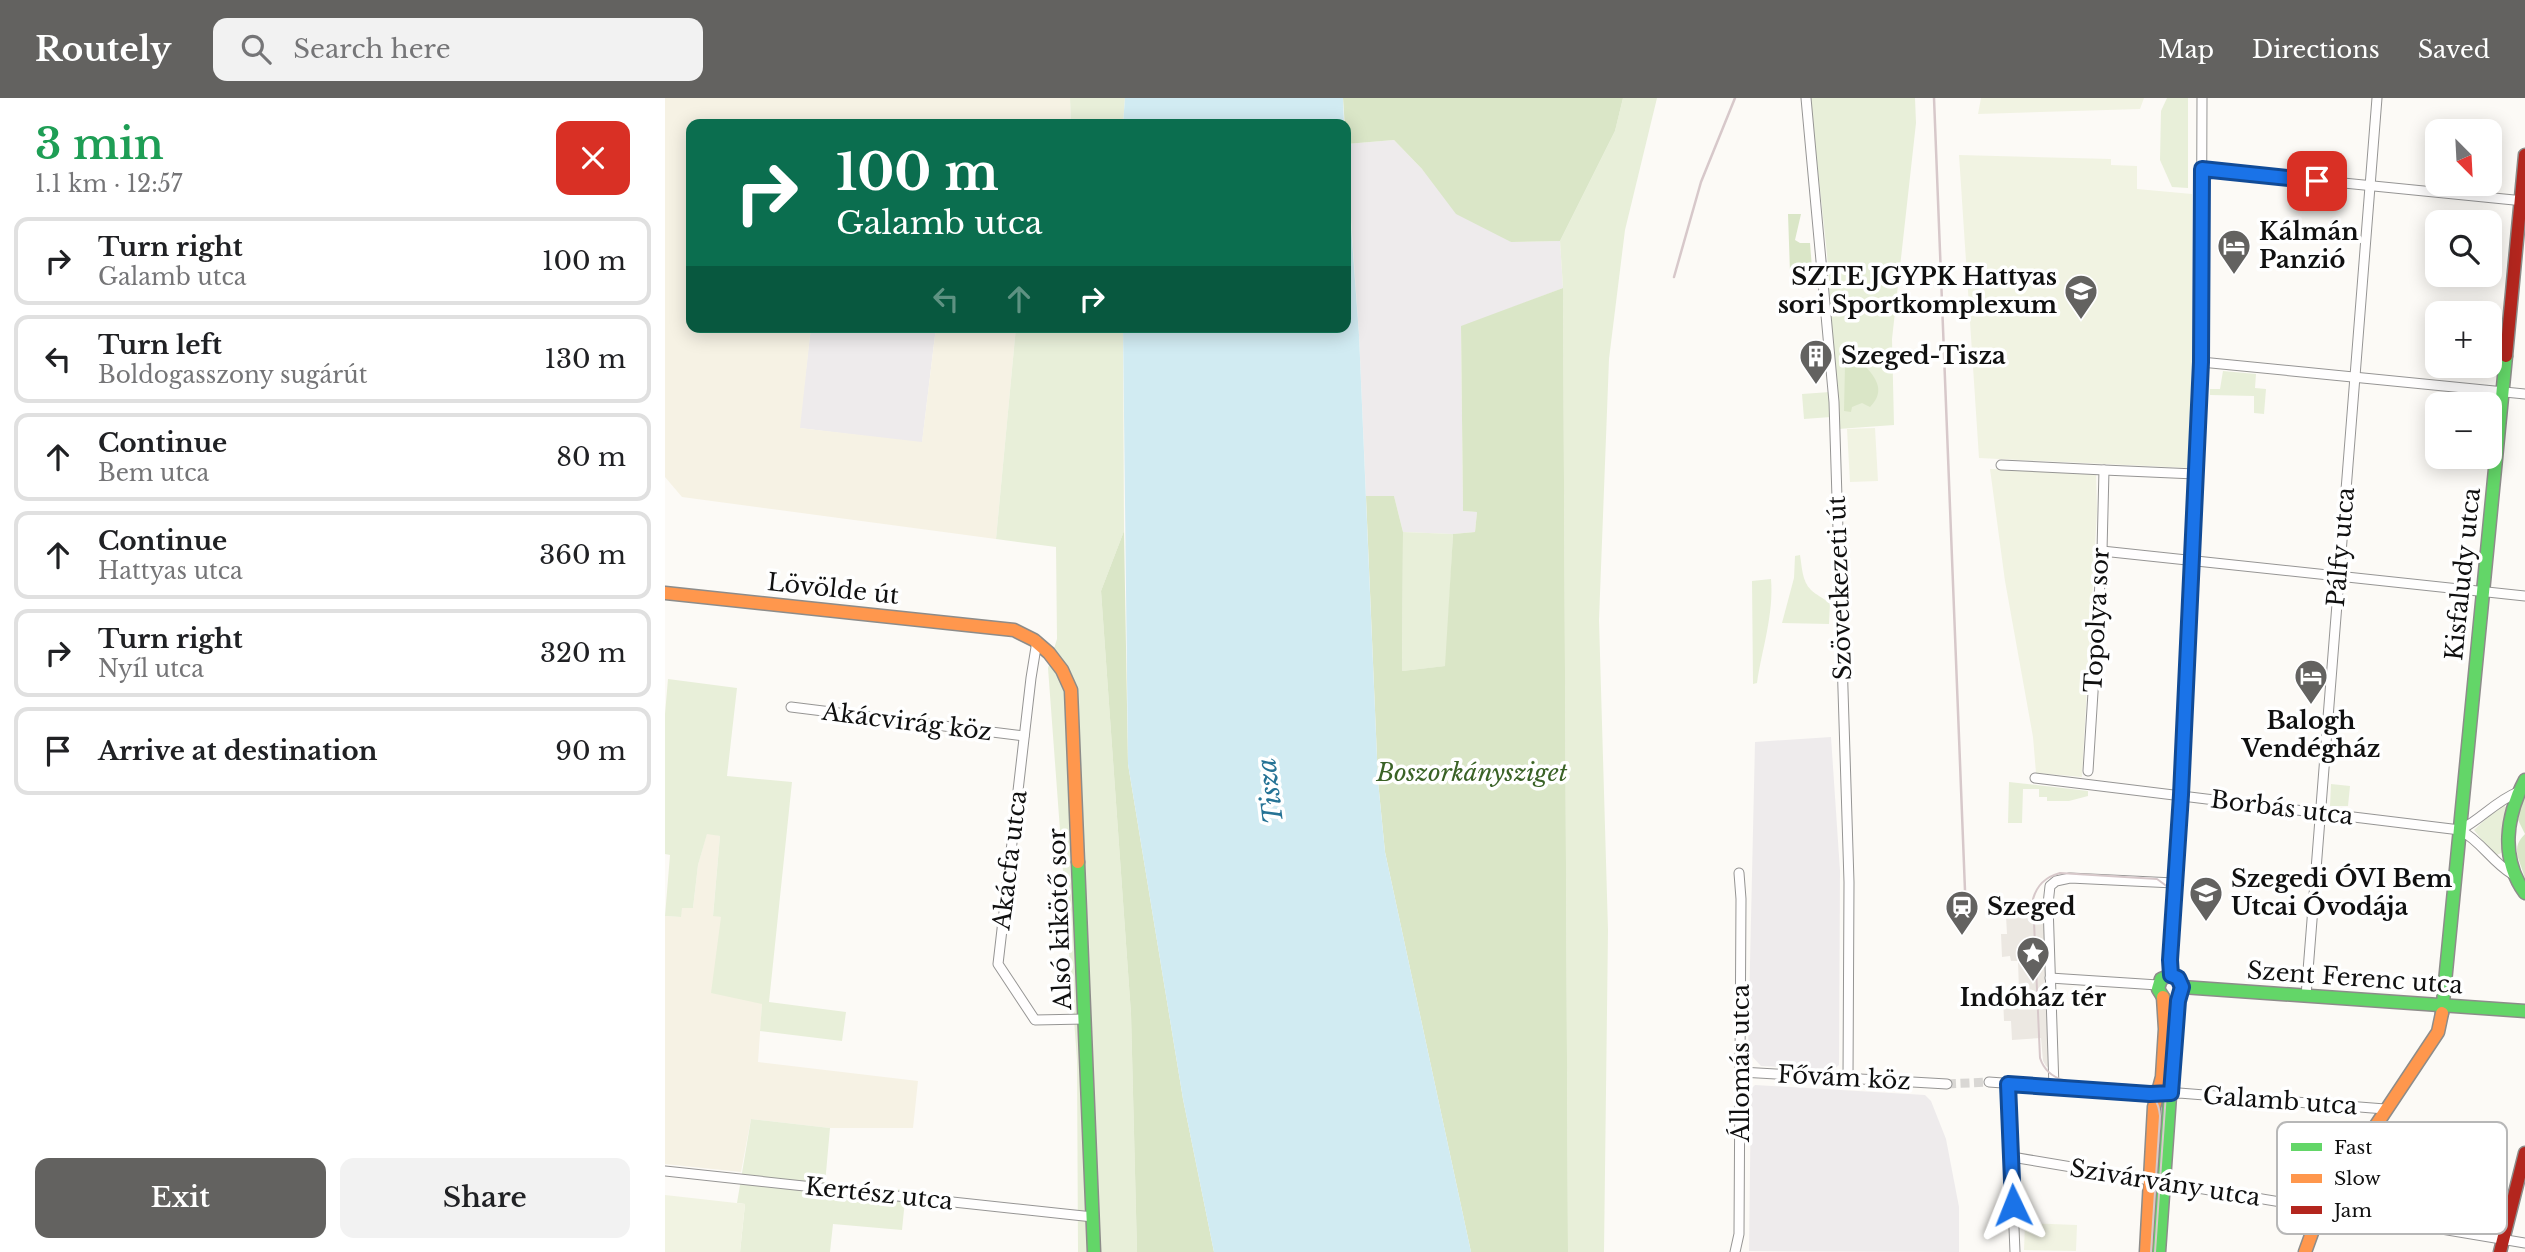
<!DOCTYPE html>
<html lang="en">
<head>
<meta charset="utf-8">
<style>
  :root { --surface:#fff; --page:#f2f2f2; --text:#202124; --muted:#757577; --line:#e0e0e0; --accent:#636260 }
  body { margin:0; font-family:"Libre Baskerville",serif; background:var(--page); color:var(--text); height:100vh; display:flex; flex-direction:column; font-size:26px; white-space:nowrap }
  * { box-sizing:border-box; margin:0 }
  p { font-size:23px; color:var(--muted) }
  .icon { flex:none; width:38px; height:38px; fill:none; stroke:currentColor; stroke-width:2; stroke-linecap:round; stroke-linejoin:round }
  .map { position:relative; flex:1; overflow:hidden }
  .details { display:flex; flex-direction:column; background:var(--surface); width:665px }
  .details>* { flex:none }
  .banner { position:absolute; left:21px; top:21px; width:665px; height:214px; border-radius:14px; box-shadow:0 4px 18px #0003; background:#0b6e4f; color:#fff; overflow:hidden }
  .needle { width:46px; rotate:156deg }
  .fabs { position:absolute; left:1760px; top:21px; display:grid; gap:14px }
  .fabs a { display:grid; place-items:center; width:77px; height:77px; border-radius:14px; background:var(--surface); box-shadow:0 4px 18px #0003; font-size:35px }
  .pin { position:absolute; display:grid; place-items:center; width:60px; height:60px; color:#fff; margin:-30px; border-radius:14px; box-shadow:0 4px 10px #0006 }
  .me { position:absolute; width:77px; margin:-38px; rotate:358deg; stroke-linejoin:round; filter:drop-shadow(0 0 5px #0008) }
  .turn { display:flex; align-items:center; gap:24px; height:147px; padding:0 35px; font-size:32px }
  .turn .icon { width:91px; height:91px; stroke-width:2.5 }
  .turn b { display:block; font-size:49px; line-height:60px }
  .lanes { display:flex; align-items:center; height:66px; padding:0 35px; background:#0003; justify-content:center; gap:35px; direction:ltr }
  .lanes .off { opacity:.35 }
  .round { display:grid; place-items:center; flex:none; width:74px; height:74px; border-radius:14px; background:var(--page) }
  .headline { display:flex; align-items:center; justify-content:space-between; height:119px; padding:0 35px }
  h1 { font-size:42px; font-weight:600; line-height:52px; color:#1e9e55 }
  .primary-button { display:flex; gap:14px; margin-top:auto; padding:14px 35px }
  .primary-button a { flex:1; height:80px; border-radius:14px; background:var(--accent); color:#fff; font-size:28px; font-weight:600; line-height:80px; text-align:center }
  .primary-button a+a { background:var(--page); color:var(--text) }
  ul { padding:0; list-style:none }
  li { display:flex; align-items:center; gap:21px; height:88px; margin:0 14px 10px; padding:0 21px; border:4px solid var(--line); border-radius:14px }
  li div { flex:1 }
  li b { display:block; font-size:26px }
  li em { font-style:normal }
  header { display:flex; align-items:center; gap:42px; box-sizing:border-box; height:98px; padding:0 35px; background:var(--accent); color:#fff }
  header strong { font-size:33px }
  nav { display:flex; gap:38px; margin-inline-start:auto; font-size:24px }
  .search { width:490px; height:63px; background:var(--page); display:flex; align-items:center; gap:18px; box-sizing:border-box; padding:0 24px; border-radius:14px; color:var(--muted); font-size:26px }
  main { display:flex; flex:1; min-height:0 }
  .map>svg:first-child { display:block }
  .industrial { fill:#eeebec }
  .farmland { fill:#f6f2e4 }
  .green { fill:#e8efd9 }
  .forest { fill:#dae6c7 }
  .pitch { fill:#f1f3e2 }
  .plaza { fill:#ece8e2 }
  .water { fill:#d1ebf2 }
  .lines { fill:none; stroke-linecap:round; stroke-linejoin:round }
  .street-tunnel { stroke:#d9d7d4; stroke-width:9; stroke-dasharray:9 4.5; stroke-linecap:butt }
  .street-casing { stroke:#969594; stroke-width:11 }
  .fast-casing { stroke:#8d8c8a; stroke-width:15 }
  .slow-casing { stroke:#8d8c8a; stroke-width:15 }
  .jam-casing { stroke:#8d8c8a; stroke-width:15 }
  .street { stroke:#fffefe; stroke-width:9 }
  .fast { stroke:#63d668; stroke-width:12 }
  .slow { stroke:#ff974d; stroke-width:12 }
  .jam { stroke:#b3261e; stroke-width:12 }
  .tram { stroke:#d7c8ca; stroke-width:2 }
  .rail { stroke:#d7c8ca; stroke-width:2.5 }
  .route-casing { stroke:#114b97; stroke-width:18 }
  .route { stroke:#1a73e8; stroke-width:12 }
  .labels { text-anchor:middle; stroke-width:7; stroke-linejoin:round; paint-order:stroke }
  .poi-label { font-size:24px; font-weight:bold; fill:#101010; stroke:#fff; text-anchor:start }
  .street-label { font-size:24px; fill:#101010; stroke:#fff }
  .park-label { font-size:24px; font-style:italic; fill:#3a6226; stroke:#fff }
  .water-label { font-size:26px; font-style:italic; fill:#267395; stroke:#fff }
  .key { fill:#fff; stroke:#b7b7b7; stroke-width:2 }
  .key-label { font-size:19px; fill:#101010 }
</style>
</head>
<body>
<header>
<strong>Routely</strong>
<div class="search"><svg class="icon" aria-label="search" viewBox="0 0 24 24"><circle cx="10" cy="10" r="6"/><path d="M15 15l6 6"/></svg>Search here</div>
<nav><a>Map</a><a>Directions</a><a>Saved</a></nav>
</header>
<main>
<section class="details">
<div class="headline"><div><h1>3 min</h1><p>1.1 km · 12:57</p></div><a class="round" style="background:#d93025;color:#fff"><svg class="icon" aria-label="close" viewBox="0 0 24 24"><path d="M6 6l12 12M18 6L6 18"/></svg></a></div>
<ul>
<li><svg class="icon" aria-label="right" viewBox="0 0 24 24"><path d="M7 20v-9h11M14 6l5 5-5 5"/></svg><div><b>Turn right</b><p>Galamb utca</p></div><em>100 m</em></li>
<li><svg class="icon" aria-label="left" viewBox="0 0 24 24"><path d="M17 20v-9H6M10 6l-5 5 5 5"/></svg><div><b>Turn left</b><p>Boldogasszony sugárút</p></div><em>130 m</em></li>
<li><svg class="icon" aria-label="ahead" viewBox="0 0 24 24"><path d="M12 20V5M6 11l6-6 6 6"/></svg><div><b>Continue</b><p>Bem utca</p></div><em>80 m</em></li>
<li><svg class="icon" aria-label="ahead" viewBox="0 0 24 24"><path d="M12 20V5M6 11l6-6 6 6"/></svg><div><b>Continue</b><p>Hattyas utca</p></div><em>360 m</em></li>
<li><svg class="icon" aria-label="right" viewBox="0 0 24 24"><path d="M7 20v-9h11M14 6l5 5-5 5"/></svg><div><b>Turn right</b><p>Nyíl utca</p></div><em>320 m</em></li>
<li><svg class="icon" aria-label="arrive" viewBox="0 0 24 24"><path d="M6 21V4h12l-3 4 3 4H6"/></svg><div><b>Arrive at destination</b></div><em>90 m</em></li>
</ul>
<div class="primary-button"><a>Exit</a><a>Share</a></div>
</section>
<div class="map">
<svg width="1860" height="1154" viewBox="0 0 1860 1154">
  <rect width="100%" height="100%" fill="#fcfaf6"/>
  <!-- industrial -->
  <g class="industrial">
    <polygon points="729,42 757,71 846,144 895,143 898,190 796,229 798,413 812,414 810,434 788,436 738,434 729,398 701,398 694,237 681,46"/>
    <polygon points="146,229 271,229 257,345 134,330"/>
    <polygon points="1166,639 1175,773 1174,967 1168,972 1096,968 1083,954 1090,644"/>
    <polygon points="1090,987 1260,997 1266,1003 1281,1041 1294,1109 1294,1154 1084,1153 1086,991"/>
  </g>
  <!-- farmland -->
  <g class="farmland">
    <polygon points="0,0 405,0 406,26 26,26 26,229 146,229 135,330 257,344 271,229 351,229 331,441 17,399 0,379"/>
    <polygon points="42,735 55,738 48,817 56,819 97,906 93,964 253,983 248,1030 165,1030 86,1021 76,1074 0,1066 0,818 16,819 16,810 28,810 33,767"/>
  </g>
  <!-- green -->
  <g class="green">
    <polygon points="405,0 460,0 458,26 406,26"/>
    <polygon points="958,0 992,0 960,132 944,261 934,522 943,832 939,1154 903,1154 898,190 895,143 950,33"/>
    <polygon points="1145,0 1250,0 1251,25 1227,241 1229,327 1173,331 1162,156"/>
    <polygon points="1502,0 1523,0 1523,90 1507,89 1495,62 1496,13"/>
    <polygon points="351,229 458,229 459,433 436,493 466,916 472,1154 413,1154 412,962 383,570 392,541 391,449 331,441"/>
    <polygon points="1558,273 1591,276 1590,290 1601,291 1599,316 1589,315 1589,298 1545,297 1545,291 1555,291"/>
    <polygon points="1165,294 1166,319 1139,321 1137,296"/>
    <polygon points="738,434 788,436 781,568 737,573"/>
    <path d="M 1135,457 C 1137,469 1137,483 1146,492 C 1151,497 1159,500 1165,506 L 1164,526 L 1117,525 L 1129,480 L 1130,458 Z"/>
    <path d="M 1106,481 C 1109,516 1097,551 1092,585 L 1088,586 L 1087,483 Z"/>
    <polygon points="3,581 72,590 62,678 127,684 104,904 181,914 177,943 95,933 97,906 46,895 56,819 48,818 55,738 42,736 33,767 28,810 17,810 16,819 0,818 5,757 0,756 0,616"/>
    <polygon points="1344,684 1423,693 1423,698 1404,703 1382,703 1382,699 1374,699 1374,691 1358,691 1357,725 1343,725"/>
    <polygon points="1666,686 1685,688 1683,708 1665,708"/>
    <polygon points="1837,706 1842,710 1838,754 1832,757 1829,757 1809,732"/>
    <polygon points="86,1021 165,1030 160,1086 241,1092 237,1132 168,1126 165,1154 75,1154 80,1106 72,1105"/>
  </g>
  <!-- forest -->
  <g class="forest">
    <polygon points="678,0 958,0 950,33 895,143 846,144 791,116 757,71 729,42 681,46"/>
    <polygon points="1123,116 1136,116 1130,142 1135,145 1145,145 1147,170 1142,174 1125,174"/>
    <polygon points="898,190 903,1154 806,1154 720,754 713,683 701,398 729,398 738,434 737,573 780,568 788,436 810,434 812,414 798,413 796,228"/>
    <path d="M 1196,264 C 1210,278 1222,292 1205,309 L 1197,305 L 1187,309 L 1186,314 L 1179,313 L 1180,267 Z"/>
    <polygon points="459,433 463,666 518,1001 549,1154 472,1154 466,916 436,493"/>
    <path d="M 1860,695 L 1860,785 C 1860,767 1842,753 1860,736 L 1852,720 Z"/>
  </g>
  <!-- pitch -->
  <g class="pitch">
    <polygon points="1316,0 1479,0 1475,11 1313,16"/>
    <polygon points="1294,57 1446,61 1446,67 1472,68 1472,91 1527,96 1527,262 1523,370 1314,360"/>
    <polygon points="1210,330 1213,383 1185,384 1182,331"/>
    <polygon points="1325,371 1431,374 1432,413 1417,679 1371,675 1368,639 1340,483"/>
    <polygon points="0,1097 80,1106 75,1154 0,1154"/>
    <polygon points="1360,1125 1412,1127 1411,1153 1359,1152"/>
  </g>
  <!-- plaza -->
  <polygon class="plaza" points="1380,814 1386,971 1381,968 1378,963 1376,940 1347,942 1346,923 1339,923 1338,899 1346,898 1346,893 1354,893 1353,863 1346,863 1345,858 1337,859 1336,836 1342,836 1341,818"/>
  <!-- water -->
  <g class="water">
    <polygon points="460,0 678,0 679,26 458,26"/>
    <polygon points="681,61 694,237 713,683 720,754 806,1154 549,1154 518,1001 463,666 458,229 681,229"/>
  </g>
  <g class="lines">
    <!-- street-tunnel -->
    <polyline class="street-tunnel" points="1282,986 1324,984"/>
    <defs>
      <g id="street">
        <polyline points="1141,0 1169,304 1184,784 1183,980"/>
        <polyline points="1537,71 1859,103"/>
        <polyline points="1536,264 1860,296"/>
        <polyline points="1336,367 1439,372"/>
        <polyline points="1437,453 1860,498"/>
        <polyline points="372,543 366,580 333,866 370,922 420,921"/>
        <polyline points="126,609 359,638"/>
        <polyline points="1423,673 1437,453 1439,372 1530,376"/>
        <path d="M 1370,680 L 1795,732 C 1816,743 1827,764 1847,776"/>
        <path d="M 1795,732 C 1816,721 1831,703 1853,694"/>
        <polyline points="1506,877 1536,264 1537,0"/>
        <polyline points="1385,880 1493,887"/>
        <polyline points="1641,898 1712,0"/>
        <polyline points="1076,974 1282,986"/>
        <polyline points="1324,984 1485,996 1514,995 1720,1011"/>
        <polyline points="1343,986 1350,1154"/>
        <polyline points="1389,990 1383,806 1385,788 1391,783 1405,780 1509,785"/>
        <polyline points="1347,1059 1860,1145"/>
        <polyline points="0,1073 428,1119"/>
        <polyline points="1070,1154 1074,1136 1076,801 1074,775"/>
      </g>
      <g id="fast">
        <path d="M 1860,682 C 1841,718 1835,760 1860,795"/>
        <polyline points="413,764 429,1154"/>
        <polyline points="1517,889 1860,913"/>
        <polyline points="1777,915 1841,258"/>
        <polyline points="1494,1154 1511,912 1517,889 1513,880 1506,877 1496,881 1493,891 1498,899"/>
      </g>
      <g id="slow">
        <polyline points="0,495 349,532 369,542 384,555 397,572 406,592 413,764"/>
        <polyline points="1481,1154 1489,1009 1497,979 1500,931 1498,899"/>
        <polyline points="1640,1154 1656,1110 1773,934 1777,915"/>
      </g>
      <g id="jam">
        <polyline points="1841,258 1860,57"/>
        <polyline points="1835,1154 1860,1055"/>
      </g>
    </defs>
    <!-- street casing -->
    <use href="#street" class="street-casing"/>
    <!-- fast casing -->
    <use href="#fast" class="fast-casing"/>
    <!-- slow casing -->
    <use href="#slow" class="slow-casing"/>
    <!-- jam casing -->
    <use href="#jam" class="jam-casing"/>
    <!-- street -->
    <use href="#street" class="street"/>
    <!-- fast -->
    <use href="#fast" class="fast"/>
    <!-- slow -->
    <use href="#slow" class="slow"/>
    <!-- jam -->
    <use href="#jam" class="jam"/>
    <!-- tram -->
    <path class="tram" d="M 1486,1154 L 1495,1018 C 1490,956 1392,1013 1375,960 L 1368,801 C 1372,787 1380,779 1395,775 L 1492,781 L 1507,792 L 1514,807 L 1490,1154"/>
    <!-- rail -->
    <g class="rail">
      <polyline points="1269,0 1301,818"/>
      <polyline points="1009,179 1036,84 1070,0"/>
    </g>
  </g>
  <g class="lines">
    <defs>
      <polyline id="route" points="1348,1107 1343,986 1485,996 1506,995 1513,903 1517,889 1513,880 1506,877 1505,862 1516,697 1536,264 1537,71 1652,83"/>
    </defs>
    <!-- route casing -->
    <use href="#route" class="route-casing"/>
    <!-- route -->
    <use href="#route" class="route"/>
  </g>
  <!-- icons -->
  <defs>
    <symbol id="hotel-pin" viewBox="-11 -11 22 30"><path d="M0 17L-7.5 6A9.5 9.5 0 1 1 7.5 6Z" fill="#636260" stroke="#fff"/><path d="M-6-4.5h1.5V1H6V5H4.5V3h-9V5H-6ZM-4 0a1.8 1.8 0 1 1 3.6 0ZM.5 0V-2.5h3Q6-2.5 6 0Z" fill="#fff"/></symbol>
    <symbol id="university-pin" viewBox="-11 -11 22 30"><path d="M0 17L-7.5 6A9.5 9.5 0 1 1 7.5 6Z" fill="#636260" stroke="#fff"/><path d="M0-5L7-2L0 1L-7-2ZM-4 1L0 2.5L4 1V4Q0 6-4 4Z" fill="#fff"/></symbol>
    <symbol id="building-pin" viewBox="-11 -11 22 30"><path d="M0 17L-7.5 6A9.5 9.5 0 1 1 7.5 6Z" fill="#636260" stroke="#fff"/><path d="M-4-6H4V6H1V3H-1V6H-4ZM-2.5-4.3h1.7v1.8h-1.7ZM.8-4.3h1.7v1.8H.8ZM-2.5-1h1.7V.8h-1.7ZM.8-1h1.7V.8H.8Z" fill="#fff"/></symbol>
    <symbol id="school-pin" viewBox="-11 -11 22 30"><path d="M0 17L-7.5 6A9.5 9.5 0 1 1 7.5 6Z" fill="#636260" stroke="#fff"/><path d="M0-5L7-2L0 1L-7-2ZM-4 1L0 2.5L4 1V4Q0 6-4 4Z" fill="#fff"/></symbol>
    <symbol id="station-pin" viewBox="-11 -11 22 30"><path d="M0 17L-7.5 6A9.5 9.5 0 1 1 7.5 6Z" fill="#636260" stroke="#fff"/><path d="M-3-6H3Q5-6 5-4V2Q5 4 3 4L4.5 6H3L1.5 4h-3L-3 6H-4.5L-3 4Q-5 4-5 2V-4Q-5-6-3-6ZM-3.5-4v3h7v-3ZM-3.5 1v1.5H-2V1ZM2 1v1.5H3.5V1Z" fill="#fff"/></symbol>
    <symbol id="sight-pin" viewBox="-11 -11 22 30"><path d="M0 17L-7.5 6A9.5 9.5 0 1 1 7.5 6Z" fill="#636260" stroke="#fff"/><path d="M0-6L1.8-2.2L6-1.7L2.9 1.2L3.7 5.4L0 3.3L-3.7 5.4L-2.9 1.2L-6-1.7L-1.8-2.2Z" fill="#fff"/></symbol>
  </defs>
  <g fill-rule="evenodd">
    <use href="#hotel-pin" x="1550" y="129" width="38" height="52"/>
    <use href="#university-pin" x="1397" y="174" width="38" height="52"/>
    <use href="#building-pin" x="1132" y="239" width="38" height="52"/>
    <use href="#hotel-pin" x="1627" y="559" width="38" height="52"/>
    <use href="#school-pin" x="1522" y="776" width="38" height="52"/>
    <use href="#station-pin" x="1278" y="790" width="38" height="52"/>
    <use href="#sight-pin" x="1349" y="836" width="38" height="52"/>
  </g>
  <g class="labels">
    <!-- poi labels -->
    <g class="poi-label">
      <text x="1594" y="142">Kálmán<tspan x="1594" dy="28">Panzió</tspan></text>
      <text x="1392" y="187" text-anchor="end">SZTE JGYPK Hattyas<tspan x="1392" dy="28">sori Sportkomplexum</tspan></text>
      <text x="1176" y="266">Szeged-Tisza</text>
      <text x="1646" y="631" text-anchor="middle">Balogh<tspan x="1646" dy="28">Vendégház</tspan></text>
      <text x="1566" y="789">Szegedi ÓVI Bem<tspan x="1566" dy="28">Utcai Óvodája</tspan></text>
      <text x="1322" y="817">Szeged</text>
      <text x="1368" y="908" text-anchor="middle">Indóház tér</text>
    </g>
    <!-- street labels -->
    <g class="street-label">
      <text transform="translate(1676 449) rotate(-85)" y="8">Pálfy utca</text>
      <text transform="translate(1798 476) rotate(-84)" y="8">Kisfaludy utca</text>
      <text transform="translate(1175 490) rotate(-92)" y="8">Szövetkezeti út</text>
      <text transform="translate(168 491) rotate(6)" y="8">Lövölde út</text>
      <text transform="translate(1432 522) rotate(-87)" y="8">Topolya sor</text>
      <text transform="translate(242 624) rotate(7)" y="8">Akácvirág köz</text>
      <text transform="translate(1617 710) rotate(7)" y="8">Borbás utca</text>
      <text transform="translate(345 762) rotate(-83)" y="8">Akácfa utca</text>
      <text transform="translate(395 821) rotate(-92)" y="8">Alsó kikötő sor</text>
      <text transform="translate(1690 880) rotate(4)" y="8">Szent Ferenc utca</text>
      <text transform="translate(1076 965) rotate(-90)" y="8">Állomás utca</text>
      <text transform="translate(1179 980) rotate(3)" y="8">Fővám köz</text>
      <text transform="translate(1615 1003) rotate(4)" y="8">Galamb utca</text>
      <text transform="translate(1500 1085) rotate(9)" y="8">Szivárvány utca</text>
      <text transform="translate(214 1096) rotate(6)" y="8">Kertész utca</text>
    </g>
    <!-- park labels -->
    <g class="park-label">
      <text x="807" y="683">Boszorkánysziget</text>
    </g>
    <!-- water labels -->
    <g class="water-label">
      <text transform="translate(605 693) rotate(-97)" y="9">Tisza</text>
    </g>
  </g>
  <!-- legend -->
  <rect x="1612" y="1024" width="230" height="112" rx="10" class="key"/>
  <rect x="1626" y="1045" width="31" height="8" fill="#63d668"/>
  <rect x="1626" y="1076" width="31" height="9" fill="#ff974d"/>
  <rect x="1626" y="1108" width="31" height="8" fill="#b3261e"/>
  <g class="key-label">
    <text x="1669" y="1056">Fast</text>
    <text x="1669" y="1087">Slow</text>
    <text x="1669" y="1119">Jam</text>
  </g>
</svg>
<div class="fabs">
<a><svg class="needle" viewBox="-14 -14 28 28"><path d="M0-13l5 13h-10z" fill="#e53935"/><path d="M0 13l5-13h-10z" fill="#757577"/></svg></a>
<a><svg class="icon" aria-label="search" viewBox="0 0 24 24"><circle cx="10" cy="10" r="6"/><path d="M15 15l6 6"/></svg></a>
<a>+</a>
<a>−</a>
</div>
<div class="pin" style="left:1652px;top:83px;background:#d93025"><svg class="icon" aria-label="arrive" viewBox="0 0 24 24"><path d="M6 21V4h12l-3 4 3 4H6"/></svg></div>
<svg class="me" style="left:1348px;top:1107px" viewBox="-20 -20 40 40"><path d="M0-17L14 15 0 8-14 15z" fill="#1a73e8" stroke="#fff" stroke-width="4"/></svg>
<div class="banner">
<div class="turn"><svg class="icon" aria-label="right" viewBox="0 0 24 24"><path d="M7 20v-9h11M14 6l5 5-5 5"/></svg><div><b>100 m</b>Galamb utca</div></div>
<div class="lanes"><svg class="icon off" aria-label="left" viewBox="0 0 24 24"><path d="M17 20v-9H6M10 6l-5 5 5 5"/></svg><svg class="icon off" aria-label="ahead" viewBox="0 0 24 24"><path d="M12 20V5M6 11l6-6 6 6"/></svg><svg class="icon" aria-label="right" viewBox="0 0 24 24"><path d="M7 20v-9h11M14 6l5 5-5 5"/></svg></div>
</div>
</div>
</main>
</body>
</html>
